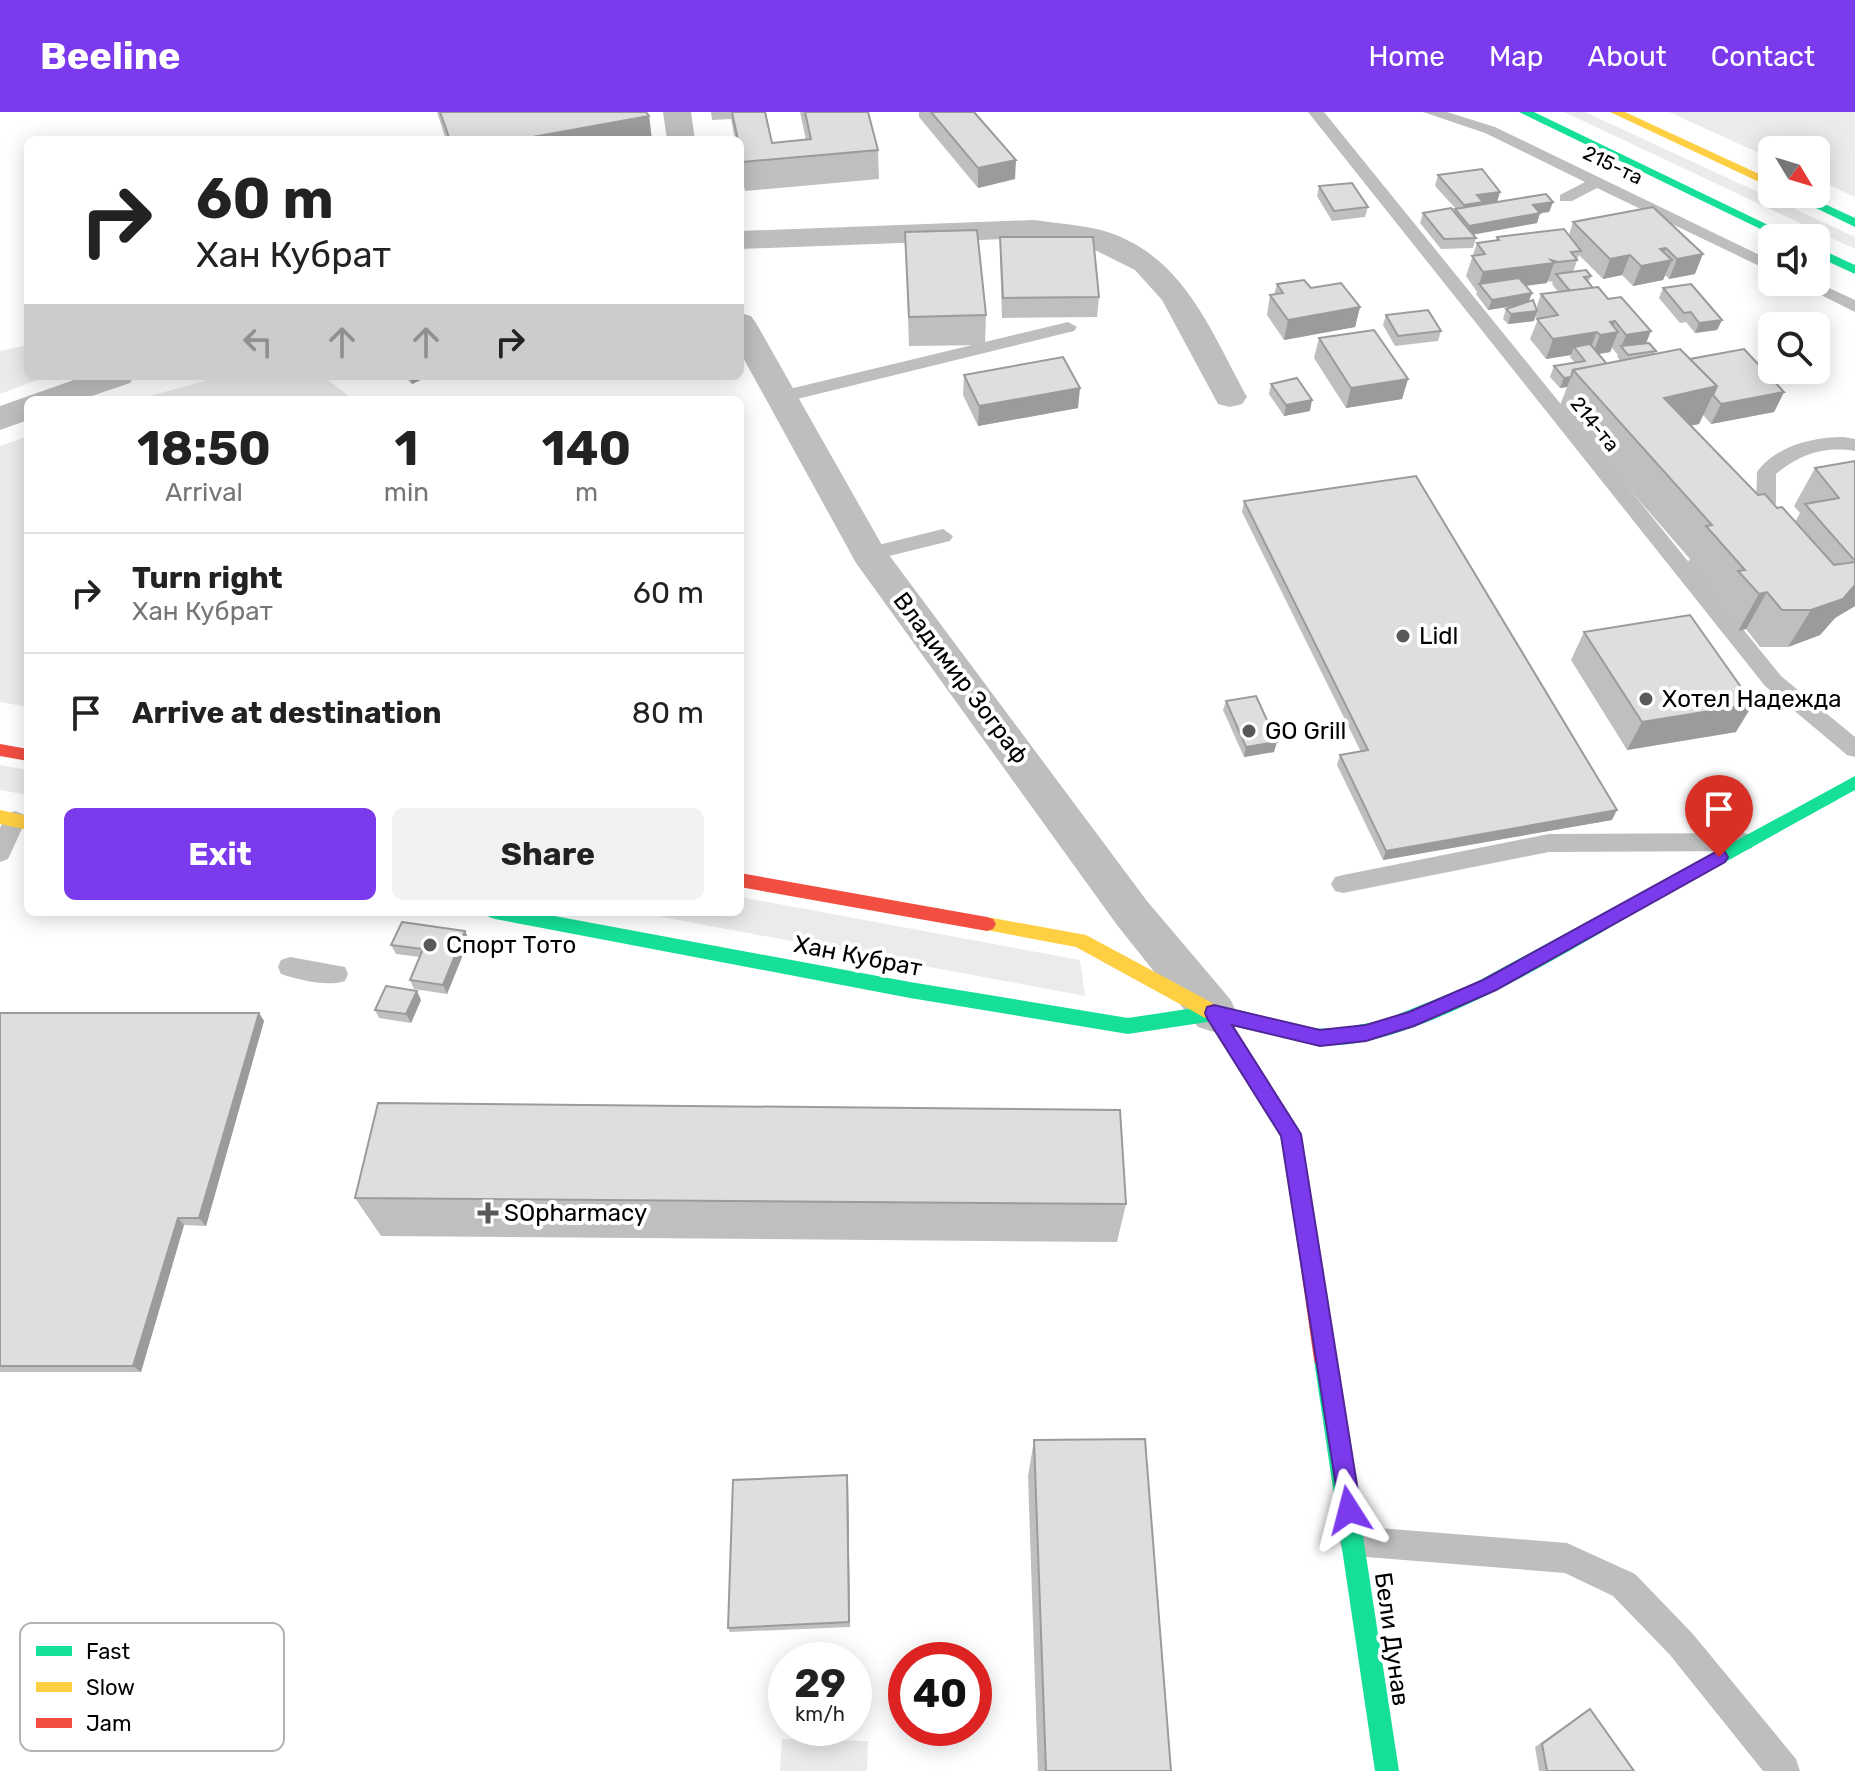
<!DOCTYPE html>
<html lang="en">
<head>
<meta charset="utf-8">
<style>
  :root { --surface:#fff; --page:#f2f2f2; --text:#222; --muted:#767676; --line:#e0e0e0; --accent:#7c3aed }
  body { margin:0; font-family:Rubik,sans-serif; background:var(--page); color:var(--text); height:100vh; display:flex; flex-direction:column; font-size:30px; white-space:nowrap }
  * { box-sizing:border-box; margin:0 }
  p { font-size:26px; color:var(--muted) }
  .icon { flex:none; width:44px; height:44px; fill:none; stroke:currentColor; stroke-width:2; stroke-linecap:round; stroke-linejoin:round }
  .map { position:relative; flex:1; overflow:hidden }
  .side { position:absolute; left:24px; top:284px; width:720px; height:520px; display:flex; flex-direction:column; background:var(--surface); border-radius:12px; box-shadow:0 4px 20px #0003 }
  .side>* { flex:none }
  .guide { position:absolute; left:24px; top:24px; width:720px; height:244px; border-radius:12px; box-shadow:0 4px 20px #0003; background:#fff; color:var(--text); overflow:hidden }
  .needle { width:52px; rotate:128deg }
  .buttons { position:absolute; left:1758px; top:24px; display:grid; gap:16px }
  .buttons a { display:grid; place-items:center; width:72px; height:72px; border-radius:12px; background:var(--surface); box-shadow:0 4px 20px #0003; font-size:40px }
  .speed { position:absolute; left:768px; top:1530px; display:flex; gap:16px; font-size:40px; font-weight:700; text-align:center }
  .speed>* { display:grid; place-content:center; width:104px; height:104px; border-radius:50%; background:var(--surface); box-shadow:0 4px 20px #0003; line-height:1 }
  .speed small { font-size:20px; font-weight:400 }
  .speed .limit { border:12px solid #d22; background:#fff; color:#111 }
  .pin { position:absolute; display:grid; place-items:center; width:68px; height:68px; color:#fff; margin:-82px -34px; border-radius:50% 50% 50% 0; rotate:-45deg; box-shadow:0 0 8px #0007 }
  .pin .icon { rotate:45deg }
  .me { position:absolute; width:88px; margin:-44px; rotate:351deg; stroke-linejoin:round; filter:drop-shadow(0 0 6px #0008) }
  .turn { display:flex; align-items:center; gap:28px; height:168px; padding:0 40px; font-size:36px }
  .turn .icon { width:104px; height:104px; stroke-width:2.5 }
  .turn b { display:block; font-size:56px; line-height:68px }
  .lanes { display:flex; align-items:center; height:76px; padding:0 40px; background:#0003; justify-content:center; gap:40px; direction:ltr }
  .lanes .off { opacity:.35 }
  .eta { display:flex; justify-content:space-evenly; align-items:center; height:136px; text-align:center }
  .eta b { font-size:48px; font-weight:700; line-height:56px }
  .cta { display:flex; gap:16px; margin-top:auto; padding:16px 40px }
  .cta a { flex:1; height:92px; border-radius:12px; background:var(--accent); color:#fff; font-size:32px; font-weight:700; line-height:92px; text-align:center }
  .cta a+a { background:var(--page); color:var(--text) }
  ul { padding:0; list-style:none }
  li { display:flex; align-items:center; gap:24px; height:120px; padding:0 40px; border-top:2px solid var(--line) }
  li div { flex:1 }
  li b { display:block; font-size:30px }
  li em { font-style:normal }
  header { display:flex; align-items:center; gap:48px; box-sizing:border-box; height:112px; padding:0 40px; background:var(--accent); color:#fff }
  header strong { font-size:38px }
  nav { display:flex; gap:44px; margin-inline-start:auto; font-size:28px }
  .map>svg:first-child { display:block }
  .green { fill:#ebebeb }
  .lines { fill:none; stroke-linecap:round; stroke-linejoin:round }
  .lane { fill:#bebebe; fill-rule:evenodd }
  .street { fill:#bebebe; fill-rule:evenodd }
  .fast { fill:#16e098; fill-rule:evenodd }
  .slow { fill:#ffcf43; fill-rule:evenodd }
  .jam { fill:#f24e42; fill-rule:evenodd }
  .wall { fill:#bfbfbf; fill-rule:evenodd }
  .shaded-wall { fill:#9b9b9b }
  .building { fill:#dedede; stroke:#9b9b9b; stroke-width:2 }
  .route { fill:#7c3aed; stroke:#51269a; stroke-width:2 }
  .poi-dot { fill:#595959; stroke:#fff; stroke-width:3 }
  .labels { text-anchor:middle; stroke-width:8; stroke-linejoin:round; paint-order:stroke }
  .far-street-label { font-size:20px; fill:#000; stroke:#fff }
  .poi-label { font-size:24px; fill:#000; stroke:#fff; text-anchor:start }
  .street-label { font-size:24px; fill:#000; stroke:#fff }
  .key { fill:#fff; stroke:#b2b2b2; stroke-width:2 }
  .key-label { font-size:22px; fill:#000 }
</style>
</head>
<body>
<header>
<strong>Beeline</strong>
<nav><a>Home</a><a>Map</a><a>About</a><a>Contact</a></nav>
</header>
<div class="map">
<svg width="1855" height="1659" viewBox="0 0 1855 1659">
  <rect width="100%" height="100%" fill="#fff"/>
  <!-- green -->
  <g class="green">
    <polygon points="1564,0 1585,0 1855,125 1855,137"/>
    <polygon points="1669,0 1855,0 1855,85 1816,67 1816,38 1772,38 1772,47"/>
    <polygon points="28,233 28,264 48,264 0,282 0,239"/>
    <polygon points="223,264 323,264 354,288 135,288"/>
    <polygon points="28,324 28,595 0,590 0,334"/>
    <polygon points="0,653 28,658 28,683 0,678"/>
    <polygon points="740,785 1080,848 1085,884 636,800 740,800"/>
    <polygon points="782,1627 868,1629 867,1659 780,1659"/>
  </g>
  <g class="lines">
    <!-- lane -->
    <g class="lane">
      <polygon points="1308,0 1324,0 1781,564 1855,625 1855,645 1847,643 1765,574"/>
      <polygon points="1423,0 1447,0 1495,15 1772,149 1772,160 1597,76 1572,89 1560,89 1560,83 1585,70 1485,21"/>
      <polygon points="1795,170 1816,170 1855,188 1855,200"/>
      <polygon points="1068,210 1077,215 1074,219 781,291 772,285 781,279"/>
      <path d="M 1843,325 L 1855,327 L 1855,339 C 1824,334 1800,342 1776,362 L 1776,391 L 1773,396 L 1759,396 L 1756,391 L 1757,360 C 1775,334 1813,325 1843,325 Z"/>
      <polygon points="943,417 953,424 950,429 869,449 859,442 862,437"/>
      <polygon points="15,699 23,702 26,708 8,747 0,750 0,716 7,702"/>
      <polygon points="1744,721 1752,724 1755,730 1752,736 1744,739 1549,740 1343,781 1335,779 1331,772 1335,765 1343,763 1549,722"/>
      <path d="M 290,845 L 345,855 L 348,862 L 345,869 C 327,875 299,868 281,862 L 278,855 L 281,848 Z"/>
      <polygon points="1354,1414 1567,1431 1635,1462 1692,1521 1796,1647 1800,1659 1763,1659 1670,1543 1613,1484 1565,1461 1354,1444 1343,1440 1339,1429 1343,1418"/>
    </g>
    <!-- street -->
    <g class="street">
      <polygon points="663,0 691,0 695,28 667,28"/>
      <path d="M 1034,108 C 1056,111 1080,113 1101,118 C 1183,141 1210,218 1247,285 L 1242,292 L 1230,295 L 1218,292 L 1162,188 L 1135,158 L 1087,134 L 1034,126 L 740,137 L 740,119 Z"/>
      <polygon points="740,201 751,204 756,211 883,435 1147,789 1230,887 1237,901 1230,915 1214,920 1198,915 1117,813 856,451 740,240"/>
      <polygon points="85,264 134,264 130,271 80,288 28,288 28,308 0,318 0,294"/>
    </g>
    <!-- fast -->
    <g class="fast">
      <polygon points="1519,0 1534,0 1795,126 1779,126"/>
      <polygon points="1787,82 1803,82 1855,106 1855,115"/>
      <polygon points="1816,135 1855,153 1855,162 1816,144"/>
      <path d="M 1855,664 L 1855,678 C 1786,716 1716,755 1647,794 C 1574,835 1383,958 1301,929 L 1299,923 L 1301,917 L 1343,916 L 1384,908 L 1471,873 Z"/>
      <polygon points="486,800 533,800 910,870 1128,906 1214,893 1221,895 1223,901 1221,907 1214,909 1128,922 910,886 495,807 489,805"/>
      <polygon points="1325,1238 1333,1241 1336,1248 1399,1659 1375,1659 1314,1248 1317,1241"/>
    </g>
    <!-- slow -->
    <g class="slow">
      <polygon points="1610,0 1625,0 1772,68 1772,76"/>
      <polygon points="0,698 28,704 28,718 0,712"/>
      <polygon points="987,805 1086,823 1218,894 1308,915 1315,917 1317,923 1315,929 1308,931 1207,907 1076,835 981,817 978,812 981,807"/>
    </g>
    <!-- jam -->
    <g class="jam">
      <polygon points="0,632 28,637 28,649 0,644"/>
      <polygon points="740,761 987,805 993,807 996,812 993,817 987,819 740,775"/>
      <polygon points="1214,893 1221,895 1301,1022 1336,1248 1333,1255 1325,1258 1317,1255 1314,1248 1282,1024 1207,907 1205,901 1207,895"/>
    </g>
  </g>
  <!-- wall -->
  <g class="wall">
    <polygon points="437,0 646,0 649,4 652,28 446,28"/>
    <polygon points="711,0 766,0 772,31 806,28 800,0 868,0 878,38 879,67 745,79 740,54 740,28 735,28 731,7 712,8"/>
    <polygon points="919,0 974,0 1015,67 978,76 919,5"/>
    <polygon points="1438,63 1500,80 1497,90 1553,90 1549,100 1540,101 1537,111 1473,122 1476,126 1473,136 1441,137 1420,111 1423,101 1454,100 1456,97 1435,74"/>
    <polygon points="1319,74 1368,95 1365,105 1332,109 1317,84"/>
    <path d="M 1653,95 L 1695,162 L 1669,167 L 1665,163 L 1663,168 L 1633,174 L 1622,163 L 1603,167 L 1579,143 L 1573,160 L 1591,164 L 1588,171 L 1656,239 L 1654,242 L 1690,247 L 1784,280 L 1774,300 L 1711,312 L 1703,303 L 1699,312 L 1691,313 L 1758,383 L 1777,396 L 1795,410 L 1800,401 L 1794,394 L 1815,356 L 1855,349 L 1855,494 L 1835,506 L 1820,523 L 1788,535 L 1760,535 L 1746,517 L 1738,519 L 1718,496 L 1721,490 L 1687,451 L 1690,447 L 1559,296 L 1567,275 L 1560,276 L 1550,265 L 1554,254 L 1575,251 L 1570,245 L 1571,243 L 1546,247 L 1530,227 L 1538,207 L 1535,204 L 1534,209 L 1508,212 L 1503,207 L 1506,197 L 1517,193 L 1488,198 L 1476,182 L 1477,180 L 1466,164 L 1477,131 L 1495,129 L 1497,125 L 1569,123 L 1573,110 ZM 1547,169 L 1553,170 L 1552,172 L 1558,180 L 1541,182 L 1536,197 L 1529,190 L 1525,174 L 1547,171 ZM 1612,236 L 1618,243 L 1617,244 L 1620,249 L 1607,252 L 1599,242 L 1610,240 Z"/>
    <polygon points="905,120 986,203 985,233 909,234"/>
    <polygon points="1000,125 1099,185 1097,205 1002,206 1000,145"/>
    <polygon points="1277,172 1311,176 1360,195 1355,215 1284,228 1267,203 1270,183 1274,183"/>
    <polygon points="1663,176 1722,208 1717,218 1695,221 1686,210 1680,211 1659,186"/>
    <polygon points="1386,203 1441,219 1438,229 1395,234 1383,213"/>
    <polygon points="1319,226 1408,267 1402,287 1346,296 1314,246"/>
    <polygon points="964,263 1078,296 978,314 963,283"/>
    <polygon points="404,264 429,264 412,272"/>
    <polygon points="1271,272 1310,299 1284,304 1269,282"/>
    <polygon points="1244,389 1612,708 1383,748 1337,653 1340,643 1361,640 1242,400"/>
    <polygon points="1584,520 1736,620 1627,638 1571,548"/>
    <polygon points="1226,589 1274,640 1244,645 1223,598"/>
    <polygon points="465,819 469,828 447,882 414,877 410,868 420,845 396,842 391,833"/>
    <polygon points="421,888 411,911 379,906 375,898"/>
    <polygon points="0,901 259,901 264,909 206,1114 184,1113 141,1260 0,1260"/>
    <polygon points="355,1086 1126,1092 1117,1130 381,1124"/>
    <polygon points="1034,1328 1171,1659 1038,1659 1028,1364"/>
    <polygon points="848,1369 850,1515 730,1520 728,1516"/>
    <polygon points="1590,1597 1634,1659 1539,1659 1535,1635 1583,1601"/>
  </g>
  <!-- shaded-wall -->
  <g class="shaded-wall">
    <polygon points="649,4 652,28 516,28"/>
    <polygon points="1016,48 1015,67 978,76 978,56"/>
    <polygon points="1500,80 1497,90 1461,103 1464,93 1477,83"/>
    <polygon points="1553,90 1549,100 1540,101 1537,111 1466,124 1469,114 1533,93"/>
    <polygon points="1666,136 1660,150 1672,148 1663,168 1633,174 1641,154 1660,137"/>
    <polygon points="1703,142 1695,162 1669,167 1677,147"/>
    <polygon points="1630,143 1622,163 1603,167 1610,147"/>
    <polygon points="1554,151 1547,171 1485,179 1479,172 1483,160"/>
    <polygon points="1532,181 1528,192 1488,198 1492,188"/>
    <polygon points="1360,195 1355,215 1284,228 1288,208"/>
    <polygon points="1537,199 1534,209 1508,212 1511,202"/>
    <polygon points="1722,208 1717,218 1695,221 1699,211"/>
    <polygon points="1615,209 1610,222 1618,220 1610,240 1592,243 1600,223 1610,210"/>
    <polygon points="1651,219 1643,239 1621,235 1626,223"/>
    <polygon points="1597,220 1589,240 1574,235 1571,243 1546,247 1553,227"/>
    <polygon points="410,264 429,264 412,272"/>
    <polygon points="1571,265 1567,275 1560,276 1564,266"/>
    <polygon points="1408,267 1402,287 1346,296 1351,276"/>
    <polygon points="1717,274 1699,312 1647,323 1664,286"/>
    <polygon points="1080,276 1078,296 978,314 979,294"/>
    <polygon points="1784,280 1774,300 1711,312 1721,292"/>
    <polygon points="1312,288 1310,299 1284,304 1286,293"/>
    <polygon points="1855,473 1855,494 1835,506 1820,523 1788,535 1811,498"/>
    <polygon points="1767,480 1746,517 1738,519 1759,482"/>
    <polygon points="1753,592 1736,620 1627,638 1642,610"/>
    <polygon points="1277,630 1274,640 1244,645 1246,635"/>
    <polygon points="740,666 743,684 740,692"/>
    <polygon points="1617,698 1612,708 1383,748 1386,739"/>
    <polygon points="465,819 469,828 447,882 443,873"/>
    <polygon points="417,879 421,888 411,911 406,902"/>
    <polygon points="259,901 264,909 206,1114 199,1106"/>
    <polygon points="178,1106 184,1113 141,1260 133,1254"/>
    <polygon points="847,1363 848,1369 850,1515 849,1510"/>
  </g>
  <!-- building -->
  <g class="building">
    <polygon points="440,0 646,0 649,4 516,28 450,28"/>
    <polygon points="732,0 765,0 772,31 811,27 805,0 868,0 878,38 742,50 740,41 740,28 738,28"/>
    <polygon points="931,0 974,0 1016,48 978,56"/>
    <polygon points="1482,57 1500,80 1477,83 1483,90 1464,93 1438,63"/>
    <polygon points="1352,71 1368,95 1334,99 1319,74"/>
    <polygon points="1546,82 1553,90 1533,93 1540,101 1469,114 1455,97"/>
    <polygon points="1653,95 1703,142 1677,147 1666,136 1660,137 1672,148 1641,154 1630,143 1610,147 1573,110"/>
    <polygon points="1451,96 1476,126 1444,127 1423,101"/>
    <polygon points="1564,117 1581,139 1571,140 1577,148 1558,150 1551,148 1554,151 1483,160 1472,144 1485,142 1477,131 1499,128 1497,125"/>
    <polygon points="977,118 986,203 909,205 905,120"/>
    <polygon points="1000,125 1093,125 1099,185 1003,186"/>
    <polygon points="1586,158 1591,164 1584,165 1593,176 1570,179 1556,162"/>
    <polygon points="1519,166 1532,181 1492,188 1479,172"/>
    <polygon points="1304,168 1311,176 1341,171 1360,195 1288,208 1270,183 1283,181 1277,172"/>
    <polygon points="1691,172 1722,208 1699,211 1691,200 1684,201 1663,176"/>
    <polygon points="1598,175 1608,187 1621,185 1651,219 1626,223 1615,209 1610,210 1618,220 1600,223 1597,220 1553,227 1537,207 1558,203 1541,182"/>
    <polygon points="1533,188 1537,199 1511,202 1506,197"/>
    <polygon points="1428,198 1441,219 1398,224 1386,203"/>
    <polygon points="1374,218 1408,267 1351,276 1319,226"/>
    <polygon points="1649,231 1656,239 1628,243 1621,234"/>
    <polygon points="1590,232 1607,252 1573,258 1571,265 1564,266 1554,254 1585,249 1574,235"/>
    <polygon points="1680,237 1717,274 1664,286 1758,383 1765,382 1777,396 1782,395 1834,453 1855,450 1855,473 1843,487 1811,498 1782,498 1767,480 1759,482 1738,459 1745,458 1706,414 1712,413 1573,258"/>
    <polygon points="1744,237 1784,280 1721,292 1713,283 1717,274 1690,247"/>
    <polygon points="1063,245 1080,276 979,294 964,263"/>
    <polygon points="1297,266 1312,288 1286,293 1271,272"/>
    <polygon points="1855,349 1855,449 1805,392 1839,386 1815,356"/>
    <polygon points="1416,364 1617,698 1386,739 1340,643 1368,638 1244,389"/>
    <polygon points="1690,503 1753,592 1642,610 1584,520"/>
    <polygon points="1256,584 1277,630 1246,635 1226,589"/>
    <polygon points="402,810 465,819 443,873 410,868 423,837 391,833"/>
    <polygon points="386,874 417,879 406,902 375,898"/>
    <polygon points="0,901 259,901 199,1106 178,1106 133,1254 0,1254"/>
    <polygon points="378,991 1120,998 1126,1092 355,1086"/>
    <polygon points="1145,1327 1171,1659 1046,1659 1034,1328"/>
    <polygon points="847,1363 849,1510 728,1516 733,1368"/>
    <polygon points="1590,1597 1634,1659 1547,1659 1542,1632"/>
  </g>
  <!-- route -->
  <polygon class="route" points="1719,738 1725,740 1728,745 1725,750 1496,878 1414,914 1366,929 1320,934 1232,913 1301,1022 1361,1398 1357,1406 1349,1410 1341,1406 1281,1024 1207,906 1205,901 1207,895 1214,893 1320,918 1366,913 1409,900 1483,868"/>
  <!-- markers -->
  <g class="poi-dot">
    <circle cx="1403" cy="524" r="8"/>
    <circle cx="1646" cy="587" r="8"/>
    <circle cx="1249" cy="619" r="8"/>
    <circle cx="430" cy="833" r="8"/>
    <path d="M484 1089h8v8h8v8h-8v8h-8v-8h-8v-8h8z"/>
  </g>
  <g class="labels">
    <!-- far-street labels -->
    <g class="far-street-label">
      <text transform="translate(1613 53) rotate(26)" y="7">215-та</text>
      <text transform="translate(1595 312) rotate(51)" y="7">214-та</text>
    </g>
    <!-- poi labels -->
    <g class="poi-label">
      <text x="1419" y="532">Lidl</text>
      <text x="1662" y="595">Хотел Надежда</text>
      <text x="1265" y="627">GO Grill</text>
      <text x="446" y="841">Спорт Тото</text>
      <text x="504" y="1109">SOpharmacy</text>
    </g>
    <!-- street labels -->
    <g class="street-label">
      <text transform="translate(961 566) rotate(53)" y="8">Владимир Зограф</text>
      <text transform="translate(858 844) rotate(11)" y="8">Хан Кубрат</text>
      <text transform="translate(1392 1527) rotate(82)" y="8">Бели Дунав</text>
    </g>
  </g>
  <!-- legend -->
  <rect x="20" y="1511" width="264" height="128" rx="12" class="key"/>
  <rect x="36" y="1534" width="36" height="10" fill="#16e098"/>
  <rect x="36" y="1570" width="36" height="10" fill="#ffcf43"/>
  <rect x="36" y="1606" width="36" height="10" fill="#f24e42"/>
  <g class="key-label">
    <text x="86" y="1547">Fast</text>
    <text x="86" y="1583">Slow</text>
    <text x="86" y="1619">Jam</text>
  </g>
</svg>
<div class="buttons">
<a><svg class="needle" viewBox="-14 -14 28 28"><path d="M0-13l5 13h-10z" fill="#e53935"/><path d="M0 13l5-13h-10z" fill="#767676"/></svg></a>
<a><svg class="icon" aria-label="sound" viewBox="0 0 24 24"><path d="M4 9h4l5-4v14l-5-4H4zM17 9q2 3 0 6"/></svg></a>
<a><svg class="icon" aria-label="search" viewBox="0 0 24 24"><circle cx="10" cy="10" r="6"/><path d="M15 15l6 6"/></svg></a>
</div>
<div class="speed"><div>29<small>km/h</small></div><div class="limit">40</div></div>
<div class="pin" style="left:1719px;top:745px;background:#d93025"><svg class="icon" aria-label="arrive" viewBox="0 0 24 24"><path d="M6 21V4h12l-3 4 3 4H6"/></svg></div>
<svg class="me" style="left:1349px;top:1398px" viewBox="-20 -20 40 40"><path d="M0-17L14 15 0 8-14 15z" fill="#7c3aed" stroke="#fff" stroke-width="4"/></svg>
<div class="guide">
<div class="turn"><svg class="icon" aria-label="right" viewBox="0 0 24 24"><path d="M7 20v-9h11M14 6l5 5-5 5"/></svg><div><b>60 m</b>Хан Кубрат</div></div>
<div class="lanes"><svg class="icon off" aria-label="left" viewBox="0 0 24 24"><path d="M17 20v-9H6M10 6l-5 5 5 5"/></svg><svg class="icon off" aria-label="ahead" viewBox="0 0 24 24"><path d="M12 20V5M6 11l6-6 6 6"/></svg><svg class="icon off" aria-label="ahead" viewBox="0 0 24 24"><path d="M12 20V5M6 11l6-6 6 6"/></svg><svg class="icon" aria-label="right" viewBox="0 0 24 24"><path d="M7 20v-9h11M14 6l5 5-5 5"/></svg></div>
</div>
<section class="side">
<div class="eta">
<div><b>18:50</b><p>Arrival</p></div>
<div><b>1</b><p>min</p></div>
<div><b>140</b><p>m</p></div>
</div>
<ul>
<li><svg class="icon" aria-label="right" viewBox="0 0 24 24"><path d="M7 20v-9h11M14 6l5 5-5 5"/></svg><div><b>Turn right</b><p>Хан Кубрат</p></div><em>60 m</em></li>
<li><svg class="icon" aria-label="arrive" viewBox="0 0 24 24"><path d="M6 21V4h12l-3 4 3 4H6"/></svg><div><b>Arrive at destination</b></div><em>80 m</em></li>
</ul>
<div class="cta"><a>Exit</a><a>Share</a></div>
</section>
</div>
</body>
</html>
